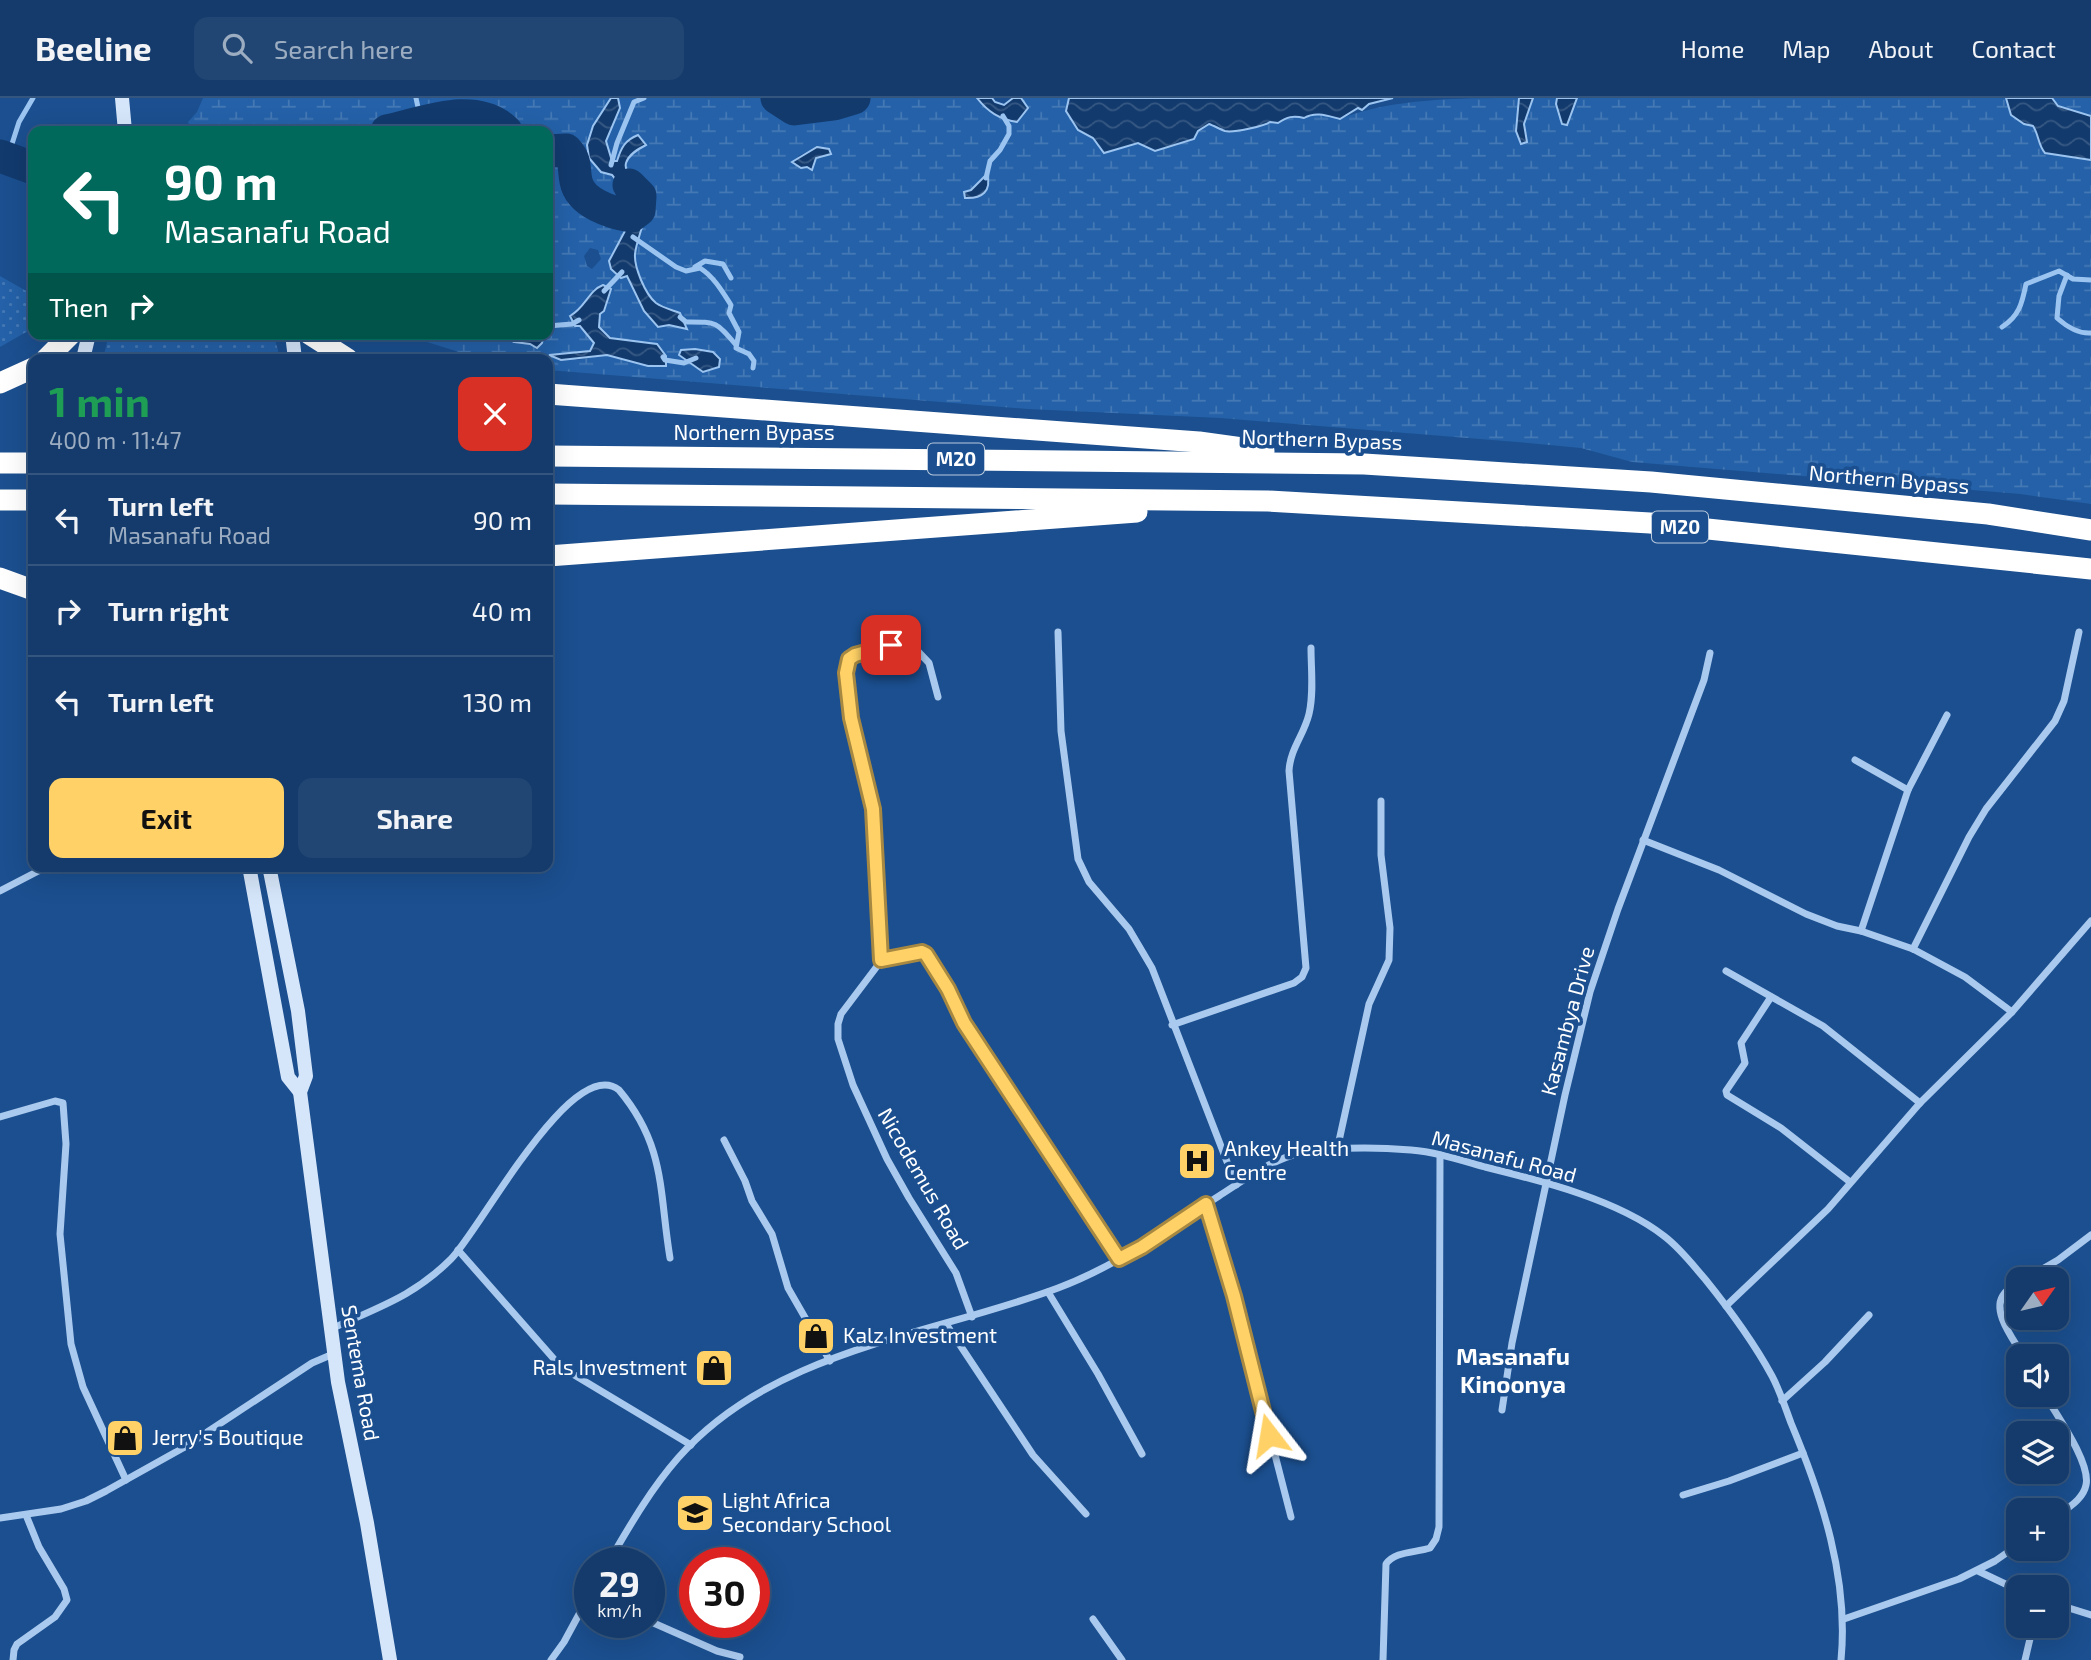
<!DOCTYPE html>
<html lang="en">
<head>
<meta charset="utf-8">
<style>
  :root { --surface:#143b6b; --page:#214673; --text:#f1f3f6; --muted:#9dadc1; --line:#33557e; --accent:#ffd166 }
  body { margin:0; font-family:"Exo 2",sans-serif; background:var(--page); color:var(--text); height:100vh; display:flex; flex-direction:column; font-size:26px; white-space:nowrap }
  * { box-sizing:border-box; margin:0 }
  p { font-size:23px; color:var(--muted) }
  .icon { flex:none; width:38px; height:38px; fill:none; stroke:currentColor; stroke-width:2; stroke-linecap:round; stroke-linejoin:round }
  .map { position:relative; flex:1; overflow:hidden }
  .drawer { position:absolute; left:28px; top:256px; width:525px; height:518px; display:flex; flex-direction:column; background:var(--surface); border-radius:14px; box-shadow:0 7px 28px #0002,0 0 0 2px var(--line) }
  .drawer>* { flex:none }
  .banner { position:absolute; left:28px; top:28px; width:525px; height:214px; border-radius:14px; box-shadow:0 7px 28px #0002,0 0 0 2px var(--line); background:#00695c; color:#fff; overflow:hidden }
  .needle { width:46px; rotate:56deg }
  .controls { position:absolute; left:2006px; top:1169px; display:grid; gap:14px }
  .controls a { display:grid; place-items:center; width:63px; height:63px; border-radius:14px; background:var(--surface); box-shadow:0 7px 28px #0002,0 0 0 2px var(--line); font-size:35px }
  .speed { position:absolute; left:574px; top:1449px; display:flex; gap:14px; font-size:35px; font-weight:700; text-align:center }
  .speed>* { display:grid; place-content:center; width:91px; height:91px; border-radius:50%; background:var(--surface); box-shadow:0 7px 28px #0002,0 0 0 2px var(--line); line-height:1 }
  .speed small { font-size:18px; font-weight:400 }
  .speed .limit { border:10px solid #d22; background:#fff; color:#111 }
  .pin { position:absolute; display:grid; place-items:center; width:60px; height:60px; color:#fff; margin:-30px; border-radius:14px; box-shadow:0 4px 10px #0006 }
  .me { position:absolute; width:77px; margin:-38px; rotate:346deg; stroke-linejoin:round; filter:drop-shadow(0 0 5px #0008) }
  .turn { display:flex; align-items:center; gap:24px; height:147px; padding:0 21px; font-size:32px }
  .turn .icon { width:91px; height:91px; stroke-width:2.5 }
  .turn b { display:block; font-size:49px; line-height:60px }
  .then { display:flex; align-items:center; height:66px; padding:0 21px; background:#0003; gap:14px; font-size:26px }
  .round { display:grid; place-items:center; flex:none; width:74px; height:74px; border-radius:14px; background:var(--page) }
  .overview { display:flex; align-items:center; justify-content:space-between; height:119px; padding:0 21px }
  h1 { font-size:42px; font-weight:700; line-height:52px; color:#1e9e55 }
  .primary-button { display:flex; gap:14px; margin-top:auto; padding:14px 21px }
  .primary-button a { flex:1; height:80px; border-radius:14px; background:var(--accent); color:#111; font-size:28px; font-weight:700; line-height:80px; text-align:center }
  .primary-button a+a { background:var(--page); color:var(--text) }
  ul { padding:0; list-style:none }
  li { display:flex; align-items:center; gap:21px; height:91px; padding:0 21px; border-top:2px solid var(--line) }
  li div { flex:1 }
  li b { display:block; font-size:26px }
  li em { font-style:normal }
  header { display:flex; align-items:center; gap:42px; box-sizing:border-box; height:98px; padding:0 35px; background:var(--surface); border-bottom:2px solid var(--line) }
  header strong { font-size:33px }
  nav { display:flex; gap:38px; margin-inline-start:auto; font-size:24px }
  .search { width:490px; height:63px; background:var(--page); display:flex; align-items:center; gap:18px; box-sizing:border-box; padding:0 24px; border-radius:14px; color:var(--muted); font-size:26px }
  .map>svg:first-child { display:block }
  .grass { fill:url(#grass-dots) }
  .wetland { fill:url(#wetland-marsh); fill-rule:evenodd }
  .water { fill:url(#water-waves); stroke:#9cc4f0; stroke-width:2 }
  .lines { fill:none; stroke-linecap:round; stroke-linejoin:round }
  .stream { stroke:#9cc4f0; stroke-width:5 }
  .river { stroke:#123a6d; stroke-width:33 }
  .minor { stroke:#a9c9ee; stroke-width:7 }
  .secondary { stroke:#d6e6fa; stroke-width:14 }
  .motorway { stroke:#fff; stroke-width:21 }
  .route-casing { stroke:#a68842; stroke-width:18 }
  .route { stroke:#ffd166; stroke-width:12 }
  .labels { text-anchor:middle; stroke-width:7; stroke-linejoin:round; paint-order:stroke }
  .shield { fill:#1b4f8f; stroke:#bbcadd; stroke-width:2 }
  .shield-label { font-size:19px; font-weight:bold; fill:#fff }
  .street-label { font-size:21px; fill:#fff; stroke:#1b4f8f }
  .poi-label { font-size:21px; fill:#fff; stroke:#1b4f8f; text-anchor:start }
  .quarter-label { font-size:24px; font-weight:bold; fill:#fff; stroke:#1b4f8f }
</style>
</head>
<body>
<header>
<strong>Beeline</strong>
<div class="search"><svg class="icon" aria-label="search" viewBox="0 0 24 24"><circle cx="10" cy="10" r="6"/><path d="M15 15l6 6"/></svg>Search here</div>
<nav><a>Home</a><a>Map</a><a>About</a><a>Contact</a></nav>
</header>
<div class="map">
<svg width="2091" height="1562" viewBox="0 0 2091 1562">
  <defs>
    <pattern id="grass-dots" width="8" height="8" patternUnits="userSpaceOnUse" patternTransform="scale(1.75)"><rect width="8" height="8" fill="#2461a8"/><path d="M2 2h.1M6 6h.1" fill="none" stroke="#4579b5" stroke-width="1.8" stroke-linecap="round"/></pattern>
    <pattern id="wetland-marsh" width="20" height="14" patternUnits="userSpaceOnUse" patternTransform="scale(1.75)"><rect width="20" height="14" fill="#2461a8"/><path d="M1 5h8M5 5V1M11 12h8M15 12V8" fill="none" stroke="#4579b5"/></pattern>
    <pattern id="water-waves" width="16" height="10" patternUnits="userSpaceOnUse" patternTransform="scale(1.75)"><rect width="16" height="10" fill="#123a6d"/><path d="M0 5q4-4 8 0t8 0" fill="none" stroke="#365883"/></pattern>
  </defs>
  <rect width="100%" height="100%" fill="#1b4f8f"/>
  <!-- grass -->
  <g class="grass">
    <polygon points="0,178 28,194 33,193 33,227 28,233 0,249"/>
    <polygon points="109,236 273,236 278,252 278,261 103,261"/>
  </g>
  <!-- wetland -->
  <g class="wetland">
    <path d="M 203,0 L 611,0 L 603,12 L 601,74 C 618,79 625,92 631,108 L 627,113 L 625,133 L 609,163 L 627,178 L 644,213 L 658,229 L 669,227 L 687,231 L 680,215 C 671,212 663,210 656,204 C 645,196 633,169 635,156 C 637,138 648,122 643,103 C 641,91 623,75 626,64 C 628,60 634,55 636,51 L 621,51 L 617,63 L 613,63 L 606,43 L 620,10 L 618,0 L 977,0 C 988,14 999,21 1017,24 L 1023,4 L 1021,0 L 1069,0 L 1066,13 L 1078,31 L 1093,40 L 1105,55 L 1138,45 L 1155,53 L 1178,47 L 1209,26 C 1214,28 1220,31 1225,33 C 1233,35 1265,28 1271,24 L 1278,25 C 1287,19 1293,17 1304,20 C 1316,13 1328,18 1340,21 C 1393,0 1459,0 1519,0 L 1516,33 L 1525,36 L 1524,26 L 1533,0 L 1557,0 L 1556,6 L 1573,8 L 1577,0 L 2006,0 C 2012,13 2018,25 2033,28 C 2040,37 2038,47 2044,55 L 2091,62 L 2091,406 L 2020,396 L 1632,364 L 1581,350 L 1528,345 L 1220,320 L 1028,311 L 548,272 L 548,261 L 481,261 L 402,236 L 519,236 L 515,244 L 542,245 L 544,236 L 548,236 L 548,33 L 192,33 L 188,24 L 197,14 ZM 817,49 L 825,57 L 816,60 L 807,69 L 798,58 ZM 586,86 L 594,97 L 606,106 L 591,110 L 575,102 L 581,100 ZM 590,150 L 598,152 L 601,161 L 592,171 L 587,168 L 584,158 ZM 594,191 L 600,216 L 599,229 C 618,249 627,241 651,244 L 666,267 L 648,268 L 607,257 L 577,262 L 562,255 L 589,254 L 594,245 L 570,218 L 582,211 ZM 713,254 L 720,261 L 713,270 L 704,274 L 692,267 L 690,263 Z"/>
    <polygon points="2052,0 2091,0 2091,18 2058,8"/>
  </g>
  <!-- water -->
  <g class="water">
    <path d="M 611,0 L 618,0 L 620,10 L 606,43 L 612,63 L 617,63 C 621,50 625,42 638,37 L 646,47 C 638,51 629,56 626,65 C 623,77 641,91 644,103 C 648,122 637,138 635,156 C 634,169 645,196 656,205 C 663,210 672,212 680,215 L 687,231 L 669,227 L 658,229 L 644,213 L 627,178 L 621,180 L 611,171 L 609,163 L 625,133 L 627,113 L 631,108 L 626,94 L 612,77 L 601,74 L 589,60 L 587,47 L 593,28 Z"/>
    <path d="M 977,0 L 992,0 L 995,4 L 1004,7 L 1013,0 L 1021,0 L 1028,10 L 1017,24 C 999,21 988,14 977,0 Z"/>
    <path d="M 1069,0 L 1393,0 L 1369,6 L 1362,12 L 1358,10 L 1340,21 C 1328,18 1316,13 1304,20 C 1293,17 1287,19 1278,25 L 1270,24 C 1265,28 1233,35 1225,33 C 1220,31 1214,28 1209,26 L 1198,33 L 1194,41 L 1155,53 L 1138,45 L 1104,55 L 1093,40 L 1078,32 L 1066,13 Z"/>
    <polygon points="1519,0 1533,0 1524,26 1527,44 1521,46 1516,33"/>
    <polygon points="1557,0 1577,0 1567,27 1562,26 1556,6"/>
    <path d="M 2006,0 L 2052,0 L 2058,8 L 2091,18 L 2091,62 L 2045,55 C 2038,47 2039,37 2033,28 L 2024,26 L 2011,17 Z"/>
    <polygon points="817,49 829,51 831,56 816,60 812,72 807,69 801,70 792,64"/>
    <path d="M 987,76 C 992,93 982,101 965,100 L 964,94 L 971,92 Z"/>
    <path d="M 586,85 C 594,97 605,104 614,116 L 605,118 L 574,102 L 581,100 Z"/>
    <path d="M 603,187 L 611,191 L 604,213 L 600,216 L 599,229 L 610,240 L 657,246 L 666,258 L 666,268 L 648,268 L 607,257 L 561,262 L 549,257 L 590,253 L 594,245 L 580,228 L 575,228 L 570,218 C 586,209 588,193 603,187 Z"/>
    <polygon points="519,236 544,236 542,245 537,250 530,246 514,244"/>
    <polygon points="695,251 713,254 720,261 719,269 703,274 679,257 681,252"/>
  </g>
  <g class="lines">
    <!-- stream -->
    <g class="stream">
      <polyline points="416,0 419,14 417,27"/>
      <polyline points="2,59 11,49 19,24 33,0"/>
      <polyline points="611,67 617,45 634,4 644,0"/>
      <polyline points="986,80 990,63 1000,52 1009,36 1009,28 1003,18"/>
      <path d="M 633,139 L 676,169 L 686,173 L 700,170 C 714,179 722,193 731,207 L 729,215 L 739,234 L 736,250 L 749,256 L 754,263 L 753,270"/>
      <polyline points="695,169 705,163 723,166 731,180"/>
      <path d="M 2067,177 L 2059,198 L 2057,220 C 2066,228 2079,236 2091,235"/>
      <polyline points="604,193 622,174"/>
      <path d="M 680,219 L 686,224 C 716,224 716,223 736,247"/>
      <polyline points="548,228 572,226 579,222"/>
      <path d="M 2002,229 C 2019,218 2022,206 2026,186 L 2059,173 L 2073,181 L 2091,182"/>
      <polyline points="663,259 665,262 684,265 696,260"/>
    </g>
    <!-- river -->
    <g class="river">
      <polyline points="777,0 794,11 834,6 854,0"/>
      <path d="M 387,33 C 424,25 475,3 506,33"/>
      <path d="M 548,53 L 566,52 C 577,64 573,69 576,83 C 580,105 612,115 631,118 L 639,112 L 640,98 L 629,87"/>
      <polyline points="0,58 33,70"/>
    </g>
    <!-- minor -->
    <g class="minor">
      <polyline points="1058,534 1061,633 1078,761 1089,784 1129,831 1152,870 1236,1087"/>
      <polyline points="938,599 929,565 910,545 855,557 849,561 846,575 851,620 873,711 878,823 883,856 878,867 841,916 838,926 838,941 853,987 887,1061 909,1100 956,1175 972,1219"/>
      <polyline points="1855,662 1908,692"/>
      <polyline points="1643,742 1719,772 1806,816 1837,828 1861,833 1913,851 1965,879 2012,914"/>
      <polyline points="0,793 48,768"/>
      <polyline points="1861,833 1908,692 1947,617"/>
      <polyline points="1913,851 1969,739 1986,711 2055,623 2064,603 2079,534"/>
      <path d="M 881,862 C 895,859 913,851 927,856 L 948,891 L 964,925 L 1119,1161"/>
      <polyline points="1726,873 1823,928 1920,1005"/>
      <polyline points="1771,899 1741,945 1745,965 1726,993 1727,997 1781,1030 1850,1084"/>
      <path d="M 1172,927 L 1294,885 L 1302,879 L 1306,870 L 1289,673 C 1290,651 1304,637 1309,616 C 1314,595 1311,571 1311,550"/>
      <polyline points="0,1019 55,1003 63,1005 66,1046 60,1136 71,1246 83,1289 126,1382"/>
      <polyline points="724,1042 745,1083 752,1103 772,1136 788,1190 830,1263"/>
      <polyline points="1337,1052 1369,906 1389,862 1390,830 1381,757 1381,703"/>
      <polyline points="1206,1106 1234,1198 1291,1419"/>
      <polyline points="458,1152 561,1269 691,1347"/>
      <polyline points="2025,1181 2058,1162 2091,1137"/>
      <path d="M 2018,1186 C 2013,1189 2007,1191 2004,1196 C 1990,1213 2015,1243 2023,1258"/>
      <polyline points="1048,1194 1098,1276 1142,1356"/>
      <polyline points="1726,1208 1828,1111 1920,1005 2012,914 2091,823"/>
      <polyline points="946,1226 1033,1357 1086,1416"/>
      <path d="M 331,1231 C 378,1209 413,1199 451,1161 C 479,1134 572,955 619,992 C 666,1048 659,1094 670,1160"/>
      <path d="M 2045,1297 C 2056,1316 2091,1365 2086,1387 C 2083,1402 2067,1410 2056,1419"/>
      <polyline points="1782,1303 1825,1264 1869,1217"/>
      <polyline points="1502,1312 1512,1245 1565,997 1590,894 1618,811 1704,582 1710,555"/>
      <polyline points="1683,1397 1729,1383 1803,1355"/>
      <polyline points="0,1420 61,1411 86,1403 106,1393 183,1350 312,1265 333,1256"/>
      <path d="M 608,1465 C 629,1429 650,1392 678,1360 C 774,1251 930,1238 1058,1190 C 1117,1168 1167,1131 1219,1098 C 1244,1082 1272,1061 1301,1055 C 1335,1049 1376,1049 1411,1052 C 1436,1054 1460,1062 1485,1069 C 1542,1083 1618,1102 1664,1138 C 1680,1150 1692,1166 1705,1181 C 1730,1212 1753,1243 1772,1278 C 1780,1293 1785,1309 1791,1325 C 1822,1399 1849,1481 1841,1562"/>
      <polyline points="1978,1473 2018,1492"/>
      <polyline points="2056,1506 2091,1517"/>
      <polyline points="1093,1521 1122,1562"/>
      <polyline points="1844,1521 1959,1481 1995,1463 2018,1447"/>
      <polyline points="649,1523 717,1553 740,1559"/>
      <polyline points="13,1562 14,1552 17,1546 55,1519 67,1502 64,1491 39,1449 26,1417"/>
      <polyline points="551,1562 564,1544 590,1496"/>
      <path d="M 1383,1562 L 1386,1466 C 1395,1453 1415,1455 1430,1450 L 1436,1441 L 1439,1429 L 1440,1057"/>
      <polyline points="2025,1562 2033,1528"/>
    </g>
    <!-- secondary -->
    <g class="secondary">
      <polyline points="122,0 125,33"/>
      <polyline points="292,236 295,261"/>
      <polyline points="83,261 89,236"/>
      <polyline points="249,768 288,979 300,994"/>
      <polyline points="269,768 298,913 306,978 300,994 338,1284 367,1425 390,1562"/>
    </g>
    <!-- motorway -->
    <g class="motorway">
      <polyline points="309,236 348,261"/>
      <polyline points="46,261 71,236"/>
      <polyline points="0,285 33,270"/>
      <polyline points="548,296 1199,344 1264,353"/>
      <polyline points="548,358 1364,366 1651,384 1988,416 2091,432"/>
      <polyline points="0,365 33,365"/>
      <polyline points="548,396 1268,403 1650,425 2091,471"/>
      <polyline points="0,402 33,402"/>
      <polyline points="548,458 1137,414"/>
      <polyline points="0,480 33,492"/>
    </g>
  </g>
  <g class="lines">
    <defs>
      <polyline id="route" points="891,547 855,557 849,561 846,575 851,620 873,711 881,862 922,854 926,856 948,891 964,925 1119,1161 1142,1149 1206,1106 1234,1198 1269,1337"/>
    </defs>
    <!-- route casing -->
    <use href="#route" class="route-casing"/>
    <!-- route -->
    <use href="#route" class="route"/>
  </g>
  <!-- icons -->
  <defs>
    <symbol id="hospital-square" viewBox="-11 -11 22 22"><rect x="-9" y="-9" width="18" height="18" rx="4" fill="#ffd166" stroke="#1b4f8f"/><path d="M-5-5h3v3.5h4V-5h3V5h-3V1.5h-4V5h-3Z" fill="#111"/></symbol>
    <symbol id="shop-square" viewBox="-11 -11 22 22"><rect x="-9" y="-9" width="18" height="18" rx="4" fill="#ffd166" stroke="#1b4f8f"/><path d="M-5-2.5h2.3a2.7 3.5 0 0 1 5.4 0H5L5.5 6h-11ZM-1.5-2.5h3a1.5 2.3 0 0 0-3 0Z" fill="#111"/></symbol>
    <symbol id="school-square" viewBox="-11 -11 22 22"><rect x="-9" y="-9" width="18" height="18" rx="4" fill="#ffd166" stroke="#1b4f8f"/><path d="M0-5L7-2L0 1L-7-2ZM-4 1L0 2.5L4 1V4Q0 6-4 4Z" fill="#111"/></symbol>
  </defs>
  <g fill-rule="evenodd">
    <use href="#hospital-square" x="1175" y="1041" width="44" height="44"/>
    <use href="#shop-square" x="794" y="1216" width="44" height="44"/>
    <use href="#shop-square" x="692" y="1248" width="44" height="44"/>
    <use href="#shop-square" x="103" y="1318" width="44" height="44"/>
    <use href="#school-square" x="673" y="1393" width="44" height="44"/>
  </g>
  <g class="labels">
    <!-- shield labels -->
    <g class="shield">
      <rect x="928" y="345.5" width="56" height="31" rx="5"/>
      <rect x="1652" y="413.5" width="56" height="31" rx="5"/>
    </g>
    <g class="shield-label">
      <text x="956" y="368">M20</text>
      <text x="1680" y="436">M20</text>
    </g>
    <!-- street labels -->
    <g class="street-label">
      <text x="754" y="342">Northern Bypass</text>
      <text transform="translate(1322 342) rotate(2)" y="7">Northern Bypass</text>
      <text transform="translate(1889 382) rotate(5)" y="7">Northern Bypass</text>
      <text transform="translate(1568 923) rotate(-75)" y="7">Kasambya Drive</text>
      <text transform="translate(1504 1059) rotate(15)" y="7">Masanafu Road</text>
      <text transform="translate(923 1081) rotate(60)" y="7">Nicodemus Road</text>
      <text transform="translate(360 1275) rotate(80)" y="7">Sentema Road</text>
    </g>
    <!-- poi labels -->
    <g class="poi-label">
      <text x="1224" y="1058">Ankey Health<tspan x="1224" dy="24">Centre</tspan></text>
      <text x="843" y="1245">Kalz Investment</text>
      <text x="687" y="1277" text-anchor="end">Rals Investment</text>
      <text x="152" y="1347">Jerry's Boutique</text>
      <text x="722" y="1410">Light Africa<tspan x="722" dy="24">Secondary School</tspan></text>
    </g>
    <!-- quarter labels -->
    <g class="quarter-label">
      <text x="1513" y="1267">Masanafu<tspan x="1513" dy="28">Kinoonya</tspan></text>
    </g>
  </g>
</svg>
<div class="controls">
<a><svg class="needle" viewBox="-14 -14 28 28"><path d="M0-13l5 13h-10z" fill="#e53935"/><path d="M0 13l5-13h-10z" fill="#9dadc1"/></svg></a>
<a><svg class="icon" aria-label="sound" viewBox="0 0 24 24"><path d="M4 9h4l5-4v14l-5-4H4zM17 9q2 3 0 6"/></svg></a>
<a><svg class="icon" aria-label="layers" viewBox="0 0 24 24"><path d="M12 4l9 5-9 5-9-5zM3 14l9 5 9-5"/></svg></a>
<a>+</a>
<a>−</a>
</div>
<div class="speed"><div>29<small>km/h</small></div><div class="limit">30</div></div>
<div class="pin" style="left:891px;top:547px;background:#d93025"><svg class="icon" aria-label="arrive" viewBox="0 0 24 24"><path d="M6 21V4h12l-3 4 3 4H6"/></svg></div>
<svg class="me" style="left:1269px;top:1337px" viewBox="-20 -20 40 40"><path d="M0-17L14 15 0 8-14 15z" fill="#ffd166" stroke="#fff" stroke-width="4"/></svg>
<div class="banner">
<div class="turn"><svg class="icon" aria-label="left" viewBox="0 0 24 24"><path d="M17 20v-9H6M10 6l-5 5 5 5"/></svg><div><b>90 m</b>Masanafu Road</div></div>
<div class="then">Then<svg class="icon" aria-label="right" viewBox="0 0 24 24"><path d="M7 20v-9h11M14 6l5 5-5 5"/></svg></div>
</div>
<section class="drawer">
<div class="overview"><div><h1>1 min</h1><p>400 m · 11:47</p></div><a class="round" style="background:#d93025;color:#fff"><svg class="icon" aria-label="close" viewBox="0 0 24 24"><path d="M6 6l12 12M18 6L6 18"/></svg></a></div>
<ul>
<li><svg class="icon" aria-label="left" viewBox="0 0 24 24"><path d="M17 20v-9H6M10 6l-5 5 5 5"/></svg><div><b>Turn left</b><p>Masanafu Road</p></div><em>90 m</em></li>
<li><svg class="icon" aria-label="right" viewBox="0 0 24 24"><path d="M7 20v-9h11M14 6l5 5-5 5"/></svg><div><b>Turn right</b></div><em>40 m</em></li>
<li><svg class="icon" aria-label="left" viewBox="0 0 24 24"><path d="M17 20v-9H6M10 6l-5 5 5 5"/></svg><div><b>Turn left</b></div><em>130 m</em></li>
</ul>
<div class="primary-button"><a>Exit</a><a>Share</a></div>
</section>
</div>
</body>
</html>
